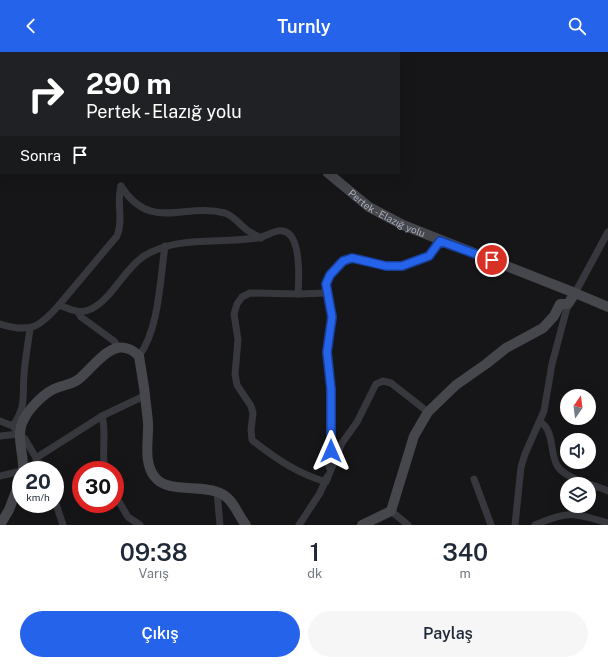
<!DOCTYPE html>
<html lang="tr">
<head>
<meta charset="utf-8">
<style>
  :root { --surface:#fff; --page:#f6f6f7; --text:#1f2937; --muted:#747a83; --accent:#2563eb }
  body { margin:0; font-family:"Public Sans",sans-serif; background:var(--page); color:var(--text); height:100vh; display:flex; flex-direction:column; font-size:15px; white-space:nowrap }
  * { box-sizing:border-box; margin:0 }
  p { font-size:13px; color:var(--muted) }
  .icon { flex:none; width:22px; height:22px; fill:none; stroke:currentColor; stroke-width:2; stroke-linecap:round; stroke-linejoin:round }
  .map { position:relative; height:473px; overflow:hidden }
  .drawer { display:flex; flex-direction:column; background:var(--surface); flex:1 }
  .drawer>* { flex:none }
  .guide { position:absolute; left:0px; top:0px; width:400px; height:122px; box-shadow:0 4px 16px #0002; background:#202124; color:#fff; overflow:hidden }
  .needle { width:26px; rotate:14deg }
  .controls { position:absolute; left:560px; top:337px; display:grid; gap:8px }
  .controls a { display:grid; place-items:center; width:36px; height:36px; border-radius:50%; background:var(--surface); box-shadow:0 4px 16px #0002; font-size:20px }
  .speed { position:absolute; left:12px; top:409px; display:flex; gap:8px; font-size:20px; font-weight:700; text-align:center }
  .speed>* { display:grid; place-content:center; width:52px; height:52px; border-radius:50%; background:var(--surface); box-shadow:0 4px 16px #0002; line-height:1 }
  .speed small { font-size:10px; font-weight:400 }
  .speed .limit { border:6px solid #d22; background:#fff; color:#111 }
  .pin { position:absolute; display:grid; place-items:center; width:34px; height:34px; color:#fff; margin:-17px; border:2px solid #fff; border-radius:50%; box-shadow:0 1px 4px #0007 }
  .me { position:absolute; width:44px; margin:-22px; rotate:0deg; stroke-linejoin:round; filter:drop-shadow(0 0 3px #0008) }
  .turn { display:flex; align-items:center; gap:14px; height:84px; padding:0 20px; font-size:18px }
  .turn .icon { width:52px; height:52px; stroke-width:2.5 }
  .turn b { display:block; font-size:28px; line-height:34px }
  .then { display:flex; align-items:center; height:38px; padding:0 20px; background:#0003; gap:8px; font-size:15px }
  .eta { display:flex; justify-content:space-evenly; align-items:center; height:68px; text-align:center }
  .eta b { font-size:24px; font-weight:600; line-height:28px }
  .action { display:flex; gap:8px; margin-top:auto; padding:8px 20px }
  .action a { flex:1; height:46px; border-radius:24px; background:var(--accent); color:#fff; font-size:16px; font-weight:600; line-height:46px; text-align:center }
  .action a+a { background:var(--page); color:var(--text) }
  header { display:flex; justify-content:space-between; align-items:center; height:52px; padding:0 20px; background:var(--accent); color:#fff; font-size:18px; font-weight:600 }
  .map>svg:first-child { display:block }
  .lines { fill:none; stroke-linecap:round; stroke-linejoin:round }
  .street { stroke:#37383d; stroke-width:7 }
  .secondary { stroke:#45474d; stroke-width:10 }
  .route-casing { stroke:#184099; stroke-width:10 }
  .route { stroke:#2563eb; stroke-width:7 }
  .labels { text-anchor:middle; stroke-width:4; stroke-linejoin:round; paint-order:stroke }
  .street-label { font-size:10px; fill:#a8adb8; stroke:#111113 }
</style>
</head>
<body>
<header><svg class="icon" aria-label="back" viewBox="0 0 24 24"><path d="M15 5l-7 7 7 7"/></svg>Turnly<svg class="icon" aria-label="search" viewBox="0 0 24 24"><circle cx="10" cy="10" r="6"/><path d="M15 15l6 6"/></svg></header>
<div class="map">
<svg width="608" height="473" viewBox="0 0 608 473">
  <rect width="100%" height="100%" fill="#161618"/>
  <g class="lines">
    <!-- street -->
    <g class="street">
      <path d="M 121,134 C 151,181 184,150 225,161 C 234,164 240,173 247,178 C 251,181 256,183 261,186"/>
      <path d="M 327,241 L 298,242 L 250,241 L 242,245 L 237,252 L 234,262 L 238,288 L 235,322 L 237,333 L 251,354 L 253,361 L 251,378 L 252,388 C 276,407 297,421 326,430 L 342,391 L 357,370 L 376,332 L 383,329 L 391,331 L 428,360"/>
      <polyline points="575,241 608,180"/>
      <path d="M 59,253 L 117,184 C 124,167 116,152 121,134"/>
      <polyline points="78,260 81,265 114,289 119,296"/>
      <path d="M 0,272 C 30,281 39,276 59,253 C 70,257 80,263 91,257 C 112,247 124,217 144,204 C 178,183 219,192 257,186 C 267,185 279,174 288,181 C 301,191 299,227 298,242"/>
      <path d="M 139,304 C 159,277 160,228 165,194"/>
      <path d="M 102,364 C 107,382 101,400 105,418"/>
      <polyline points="0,369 13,374 19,382 25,387 43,418"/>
      <path d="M 540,370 C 555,378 549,402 558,415 C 568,428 593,432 608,439"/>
      <path d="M 13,374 C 27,352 22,346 24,323 C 25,308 28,292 30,277"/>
      <polyline points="0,384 19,382"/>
      <polyline points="36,406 102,364 146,343"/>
      <polyline points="329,415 331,337 327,300 331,265 326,232 330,223 343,209 353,206 386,214 402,214 429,204 440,189"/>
      <polyline points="0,424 21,419"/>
      <polyline points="474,427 491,473"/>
      <polyline points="217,440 220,473"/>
      <polyline points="115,443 128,465 140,473"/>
      <polyline points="55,449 63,473"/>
      <polyline points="391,459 408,473"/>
      <polyline points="299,473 320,441 327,425"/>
      <polyline points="515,473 521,415 525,402 544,359 552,312 568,252"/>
      <path d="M 535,473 C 568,458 574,461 608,471"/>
    </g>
    <!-- secondary -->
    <g class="secondary">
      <polyline points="207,0 208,1"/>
      <path id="s1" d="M 328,121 L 369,155 L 403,173 L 575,241 L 608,255"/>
      <path d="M 23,418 C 24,401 15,383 24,367 C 29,357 43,342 54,337 C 62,333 71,333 79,327 C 90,318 101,302 114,297 C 124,293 132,297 139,304 C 143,326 146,348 148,370 C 149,387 143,409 154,424 C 167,443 203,431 222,442 C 234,448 238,464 246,473"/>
      <polyline points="0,473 9,458 21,426"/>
      <polyline points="362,473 391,459 414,384 428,360 456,333 486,312 506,296 543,276 554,264 560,252 568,252 575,241"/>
    </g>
  </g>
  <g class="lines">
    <defs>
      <polyline id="route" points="331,399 331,337 327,300 332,265 326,232 330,223 343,209 352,206 386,214 402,214 429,204 440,189 492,208"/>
    </defs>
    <!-- route casing -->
    <use href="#route" class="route-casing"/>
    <!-- route -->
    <use href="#route" class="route"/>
  </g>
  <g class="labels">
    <!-- street labels -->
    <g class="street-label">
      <text dy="4" stroke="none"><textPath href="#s1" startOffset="72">Pertek - Elazığ yolu</textPath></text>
    </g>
  </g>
</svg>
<div class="controls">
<a><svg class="needle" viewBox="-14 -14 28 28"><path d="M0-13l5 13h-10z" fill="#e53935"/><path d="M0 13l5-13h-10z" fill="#747a83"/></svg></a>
<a><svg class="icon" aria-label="sound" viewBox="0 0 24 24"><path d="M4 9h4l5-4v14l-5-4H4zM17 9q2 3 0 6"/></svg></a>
<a><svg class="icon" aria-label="layers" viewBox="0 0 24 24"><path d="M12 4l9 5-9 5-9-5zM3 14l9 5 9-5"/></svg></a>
</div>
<div class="speed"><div>20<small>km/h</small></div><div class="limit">30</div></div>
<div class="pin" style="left:492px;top:208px;background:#d93025"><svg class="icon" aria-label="arrive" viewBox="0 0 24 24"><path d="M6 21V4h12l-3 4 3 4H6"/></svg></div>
<svg class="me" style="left:331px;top:399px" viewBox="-20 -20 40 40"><path d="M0-17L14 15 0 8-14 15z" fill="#2563eb" stroke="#fff" stroke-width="4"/></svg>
<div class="guide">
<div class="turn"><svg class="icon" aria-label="right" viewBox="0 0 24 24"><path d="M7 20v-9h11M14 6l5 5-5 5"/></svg><div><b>290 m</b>Pertek - Elazığ yolu</div></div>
<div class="then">Sonra<svg class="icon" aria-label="arrive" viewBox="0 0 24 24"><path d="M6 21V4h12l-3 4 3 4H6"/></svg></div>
</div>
</div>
<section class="drawer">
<div class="eta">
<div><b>09:38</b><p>Varış</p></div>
<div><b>1</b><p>dk</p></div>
<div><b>340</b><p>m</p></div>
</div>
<div class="action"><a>Çıkış</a><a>Paylaş</a></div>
</section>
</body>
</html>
